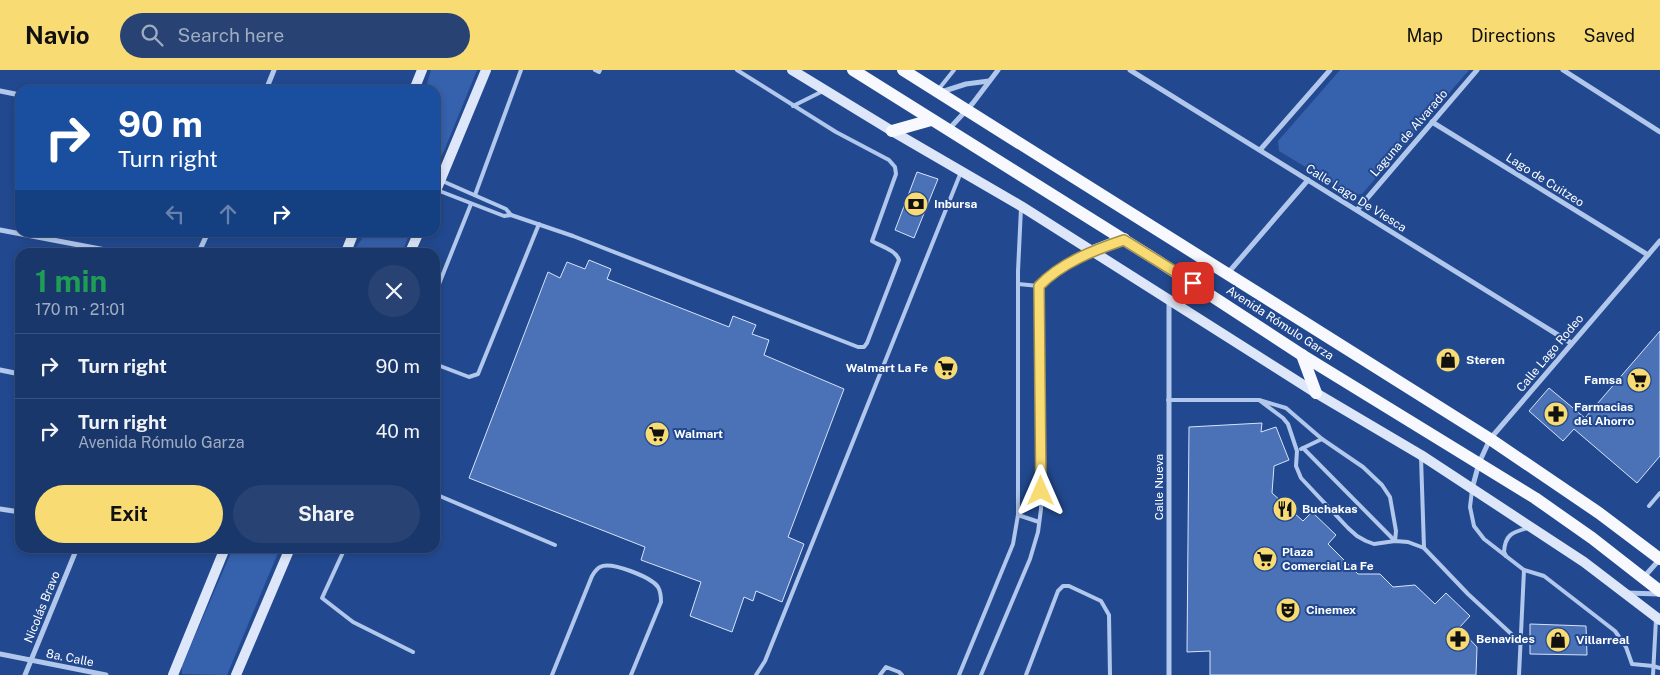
<!DOCTYPE html>
<html lang="en">
<head>
<meta charset="utf-8">
<style>
  :root { --surface:#1a376b; --page:#274273; --text:#f1f3f6; --muted:#9facc1; --line:#38517e; --accent:#f8dc73 }
  body { margin:0; font-family:"Public Sans",sans-serif; background:var(--page); color:var(--text); height:100vh; display:flex; flex-direction:column; font-size:19px; white-space:nowrap }
  * { box-sizing:border-box; margin:0 }
  p { font-size:16px; color:var(--muted) }
  .icon { flex:none; width:28px; height:28px; fill:none; stroke:currentColor; stroke-width:2; stroke-linecap:round; stroke-linejoin:round }
  .map { position:relative; flex:1; overflow:hidden }
  .side { position:absolute; left:15px; top:178px; width:425px; height:305px; display:flex; flex-direction:column; background:var(--surface); border-radius:15px; box-shadow:0 2px 8px #0003,0 0 0 1px var(--line) }
  .side>* { flex:none }
  .hud { position:absolute; left:15px; top:15px; width:425px; height:152px; border-radius:15px; box-shadow:0 2px 8px #0003,0 0 0 1px var(--line); background:#1a4fa0; color:#fff; overflow:hidden }
  .pin { position:absolute; display:grid; place-items:center; width:42px; height:42px; color:#fff; margin:-21px; border-radius:10px; box-shadow:0 2px 8px #0006 }
  .me { position:absolute; width:55px; margin:-28px; rotate:0deg; stroke-linejoin:round; filter:drop-shadow(0 0 4px #0008) }
  .turn { display:flex; align-items:center; gap:18px; height:105px; padding:0 20px; font-size:22px }
  .turn .icon { width:65px; height:65px; stroke-width:2.5 }
  .turn b { display:block; font-size:35px; line-height:42px }
  .lanes { display:flex; align-items:center; height:48px; padding:0 20px; background:#0003; justify-content:center; gap:25px; direction:ltr }
  .lanes .off { opacity:.35 }
  .round { display:grid; place-items:center; flex:none; width:52px; height:52px; border-radius:26px; background:var(--page) }
  .head { display:flex; align-items:center; justify-content:space-between; height:85px; padding:0 20px }
  h1 { font-size:30px; font-weight:700; line-height:38px; color:#1e9e55 }
  .cta { display:flex; gap:10px; margin-top:auto; padding:10px 20px }
  .cta a { flex:1; height:58px; border-radius:30px; background:var(--accent); color:#111; font-size:20px; font-weight:700; line-height:58px; text-align:center }
  .cta a+a { background:var(--page); color:var(--text) }
  ul { padding:0; list-style:none }
  li { display:flex; align-items:center; gap:15px; height:65px; padding:0 20px; border-top:1px solid var(--line) }
  li div { flex:1 }
  li b { display:block; font-size:19px }
  li em { font-style:normal }
  header { display:flex; align-items:center; gap:30px; box-sizing:border-box; height:70px; padding:0 25px; background:var(--accent); color:#111 }
  header strong { font-size:24px }
  nav { display:flex; gap:28px; margin-inline-start:auto; font-size:18px }
  .search { width:350px; height:45px; background:var(--page); display:flex; align-items:center; gap:12px; box-sizing:border-box; padding:0 18px; border-radius:28px; color:var(--muted); font-size:19px }
  .map>svg:first-child { display:block }
  .green { fill:#3661ac }
  .building { fill:#4b71b6; stroke:#d7e3f9 }
  .lines { fill:none; stroke-linecap:round; stroke-linejoin:round }
  .lane { stroke:#b1c7ec; stroke-width:4 }
  .street { stroke:#b1c7ec; stroke-width:5 }
  .secondary { stroke:#dde7f9; stroke-width:10 }
  .primary { stroke:#f7f9ff; stroke-width:12 }
  .route-casing { stroke:#a18f4b; stroke-width:12 }
  .route { stroke:#f8dc73; stroke-width:9 }
  .labels { text-anchor:middle; stroke-width:4; stroke-linejoin:round; paint-order:stroke }
  .street-label { font-size:12px; fill:#fff; stroke:#22498f }
  .poi-label { font-size:12px; font-weight:bold; fill:#fff; stroke:#22498f; text-anchor:start }
</style>
</head>
<body>
<header>
<strong>Navio</strong>
<div class="search"><svg class="icon" aria-label="search" viewBox="0 0 24 24"><circle cx="10" cy="10" r="6"/><path d="M15 15l6 6"/></svg>Search here</div>
<nav><a>Map</a><a>Directions</a><a>Saved</a></nav>
</header>
<div class="map">
<svg width="1660" height="605" viewBox="0 0 1660 605">
  <rect width="100%" height="100%" fill="#22498f"/>
  <!-- green -->
  <g class="green">
    <polygon points="431,0 477,0 444,81 438,92 435,93 435,20 425,20"/>
    <polygon points="1340,0 1469,0 1362,124 1352,125 1279,81 1278,71"/>
    <polygon points="367,163 367,162 410,163 402,182 355,182 358,174"/>
    <polygon points="233,478 280,478 227,605 182,604 182,596"/>
  </g>
  <!-- building -->
  <g class="building">
    <polygon points="917,102 938,109 914,168 895,160"/>
    <polygon points="589,190 611,199 607,209 729,257 733,246 756,255 752,264 769,270 764,285 844,319 788,467 804,474 782,532 756,521 753,531 744,527 732,562 690,546 701,512 641,490 645,477 469,408 548,202 560,208 567,192 585,199"/>
    <polygon points="1660,261 1660,386 1637,413 1574,359 1563,371 1529,341 1549,318 1585,348"/>
    <polygon points="1262,353 1261,362 1276,357 1289,390 1274,396 1272,423 1303,451 1312,442 1336,465 1328,474 1358,504 1380,504 1393,517 1415,515 1435,534 1446,523 1470,546 1459,558 1477,577 1476,605 1210,605 1210,581 1187,582 1189,357"/>
    <polygon points="1530,554 1586,556 1587,585 1530,584"/>
  </g>
  <g class="lines">
    <!-- lane -->
    <g class="lane">
      <polyline points="595,0 599,2 600,0"/>
      <polyline points="938,20 954,0"/>
      <polyline points="793,36 823,21"/>
      <polyline points="440,110 506,139 511,145"/>
      <path d="M 437,120 L 504,146 L 511,145 L 573,166 L 858,277 L 864,277 L 867,273 L 899,190 C 896,180 880,176 872,171 L 896,104 L 895,97 L 889,90 L 836,62 L 737,0"/>
      <polyline points="475,125 521,0"/>
      <polyline points="1018,214 1039,216"/>
      <polyline points="435,224 471,134"/>
      <polyline points="435,294 469,307 478,304 539,154"/>
      <polyline points="1168,330 1259,330 1286,338 1322,369 1363,397 1382,415 1390,427 1396,461 1395,471"/>
      <polyline points="1259,330 1283,348 1288,354 1297,381 1296,396 1301,408 1348,458 1357,466 1366,471 1374,474 1395,471 1408,472 1424,478 1468,524 1520,572"/>
      <polyline points="1303,378 1395,471"/>
      <polyline points="1301,379 1322,369"/>
      <polyline points="1421,387 1424,478"/>
      <polyline points="1472,420 1470,437 1474,456 1484,469 1524,500 1544,506 1615,561 1626,577 1632,594 1653,596 1660,598"/>
      <polyline points="435,424 555,475"/>
      <polyline points="1649,436 1660,423"/>
      <polyline points="1018,445 1039,452"/>
      <polyline points="345,478 322,528 353,552 413,582"/>
      <path d="M 1506,486 L 1504,482 C 1505,465 1512,462 1528,458"/>
      <path d="M 552,605 L 592,506 C 594,503 596,499 600,497 C 611,491 651,507 658,517 C 661,522 661,526 661,532 L 631,605"/>
      <polyline points="756,605 765,591 961,102"/>
      <polyline points="880,605 886,597 899,602 902,605"/>
      <polyline points="959,605 1013,474 1018,445 1018,201 1021,138"/>
      <path d="M 981,605 L 1030,489 L 1038,462 L 1041,439 L 1039,216 C 1053,201 1073,192 1091,182"/>
      <polyline points="1026,605 1058,521 1063,516 1069,516 1101,531 1109,545 1110,605"/>
      <polyline points="1519,605 1524,500"/>
      <polyline points="1653,605 1656,549"/>
    </g>
    <!-- street -->
    <g class="street">
      <polyline points="1130,0 1571,273"/>
      <polyline points="1563,0 1660,62"/>
      <polyline points="266,20 274,0"/>
      <polyline points="0,21 20,25"/>
      <polyline points="941,22 966,14 989,11"/>
      <polyline points="1432,52 1648,185"/>
      <polyline points="949,59 973,33 998,0"/>
      <polyline points="1260,80 1330,0"/>
      <polyline points="1357,140 1477,0"/>
      <polyline points="0,160 116,182"/>
      <polyline points="199,182 208,162"/>
      <polyline points="1228,203 1308,110"/>
      <polyline points="0,300 20,304"/>
      <polyline points="1472,419 1479,393 1490,369 1660,171"/>
      <polyline points="0,439 20,442"/>
      <polyline points="1644,507 1660,489"/>
      <polyline points="1627,523 1659,524"/>
      <polyline points="0,584 106,605"/>
      <polyline points="25,605 77,478"/>
      <polyline points="1169,605 1169,231"/>
    </g>
    <!-- secondary -->
    <g class="secondary">
      <polyline points="792,0 892,61 1021,136 1316,323 1421,385 1584,492 1660,550"/>
      <polyline points="414,20 422,0"/>
      <polyline points="435,123 486,0"/>
      <polyline points="346,182 354,162"/>
      <polyline points="410,182 419,162"/>
      <polyline points="173,605 225,478"/>
      <polyline points="236,605 290,478"/>
    </g>
    <!-- primary -->
    <g class="primary">
      <polyline points="853,0 1161,193 1302,285 1535,428 1592,468 1660,521"/>
      <polyline points="903,0 1490,369 1599,443 1660,489"/>
      <polyline points="892,61 931,50"/>
      <polyline points="1093,181 1124,169"/>
      <polyline points="1302,285 1316,323"/>
    </g>
  </g>
  <g class="lines">
    <defs>
      <path id="route" d="M 1041,421 L 1039,216 C 1061,193 1094,180 1124,170 L 1193,213"/>
    </defs>
    <!-- route casing -->
    <use href="#route" class="route-casing"/>
    <!-- route -->
    <use href="#route" class="route"/>
  </g>
  <!-- icons -->
  <defs>
    <symbol id="bank-disc" viewBox="-11 -11 22 22"><circle r="9.5" fill="#f8dc73" stroke="#22498f"/><path d="M-6-4H6V4H-6ZM0-2.3a2.3 2.3 0 1 0 0 4.6a2.3 2.3 0 1 0 0-4.6Z" fill="#111"/></symbol>
    <symbol id="shop-disc" viewBox="-11 -11 22 22"><circle r="9.5" fill="#f8dc73" stroke="#22498f"/><path d="M-5-2.5h2.3a2.7 3.5 0 0 1 5.4 0H5L5.5 6h-11ZM-1.5-2.5h3a1.5 2.3 0 0 0-3 0Z" fill="#111"/></symbol>
    <symbol id="supermarket-disc" viewBox="-11 -11 22 22"><circle r="9.5" fill="#f8dc73" stroke="#22498f"/><path d="M-6-5.5h2.5l.6 2H6L4.5 2H-2.5L-4.4-4H-6ZM-1.5 3.2a1.3 1.3 0 1 0 .1 0ZM3 3.2a1.3 1.3 0 1 0 .1 0Z" fill="#111"/></symbol>
    <symbol id="pharmacy-disc" viewBox="-11 -11 22 22"><circle r="9.5" fill="#f8dc73" stroke="#22498f"/><path d="M-2-6h4v4h4v4h-4v4h-4v-4h-4v-4h4Z" fill="#111"/></symbol>
    <symbol id="restaurant-disc" viewBox="-11 -11 22 22"><circle r="9.5" fill="#f8dc73" stroke="#22498f"/><path d="M-5-6h1v4h1v-4h1v4h1v-4h1v5L-1.5 .5V6h-2V.5L-5-1ZM5-6V6H3V1.5H1.5Q1.5-4 5-6Z" fill="#111"/></symbol>
    <symbol id="theatre-disc" viewBox="-11 -11 22 22"><circle r="9.5" fill="#f8dc73" stroke="#22498f"/><path d="M-5-5.5Q0-4 5-5.5V0Q5 5 0 6Q-5 5-5 0ZM-3.3-2.5H-1v1.5H-3.3ZM1-2.5H3.3v1.5H1ZM-2.8 1Q0 5.5 2.8 1Z" fill="#111"/></symbol>
  </defs>
  <g fill-rule="evenodd">
    <use href="#bank-disc" x="902" y="120" width="28" height="28"/>
    <use href="#shop-disc" x="1434" y="276" width="28" height="28"/>
    <use href="#supermarket-disc" x="932" y="284" width="28" height="28"/>
    <use href="#supermarket-disc" x="1625" y="296" width="28" height="28"/>
    <use href="#pharmacy-disc" x="1542" y="330" width="28" height="28"/>
    <use href="#supermarket-disc" x="643" y="350" width="28" height="28"/>
    <use href="#restaurant-disc" x="1271" y="425" width="28" height="28"/>
    <use href="#supermarket-disc" x="1251" y="475" width="28" height="28"/>
    <use href="#theatre-disc" x="1274" y="526" width="28" height="28"/>
    <use href="#pharmacy-disc" x="1444" y="555" width="28" height="28"/>
    <use href="#shop-disc" x="1544" y="556" width="28" height="28"/>
  </g>
  <g class="labels">
    <!-- street labels -->
    <g class="street-label">
      <text transform="translate(1409 63) rotate(-49)" y="4">Laguna de Alvarado</text>
      <text transform="translate(1545 110) rotate(32)" y="4">Lago de Cuitzeo</text>
      <text transform="translate(1356 128) rotate(32)" y="4">Calle Lago De Viesca</text>
      <text transform="translate(1280 253) rotate(33)" y="4">Avenida Rómulo Garza</text>
      <text transform="translate(1550 283) rotate(-50)" y="4">Calle Lago Rodeo</text>
      <text transform="translate(1159 417) rotate(-90)" y="4">Calle Nueva</text>
      <text transform="translate(42 537) rotate(-68)" y="4">Nicolás Bravo</text>
      <text transform="translate(70 588) rotate(11)" y="4">8a. Calle</text>
    </g>
    <!-- poi labels -->
    <g class="poi-label">
      <text x="934" y="138">Inbursa</text>
      <text x="1466" y="294">Steren</text>
      <text x="928" y="302" text-anchor="end">Walmart La Fe</text>
      <text x="1622" y="314" text-anchor="end">Famsa</text>
      <text x="1574" y="341">Farmacias<tspan x="1574" dy="14">del Ahorro</tspan></text>
      <text x="674" y="368">Walmart</text>
      <text x="1302" y="443">Buchakas</text>
      <text x="1282" y="486">Plaza<tspan x="1282" dy="14">Comercial La Fe</tspan></text>
      <text x="1306" y="544">Cinemex</text>
      <text x="1476" y="573">Benavides</text>
      <text x="1576" y="574">Villarreal</text>
    </g>
  </g>
</svg>
<div class="pin" style="left:1193px;top:213px;background:#d93025"><svg class="icon" aria-label="arrive" viewBox="0 0 24 24"><path d="M6 21V4h12l-3 4 3 4H6"/></svg></div>
<svg class="me" style="left:1041px;top:421px" viewBox="-20 -20 40 40"><path d="M0-17L14 15 0 8-14 15z" fill="#f8dc73" stroke="#fff" stroke-width="4"/></svg>
<div class="hud">
<div class="turn"><svg class="icon" aria-label="right" viewBox="0 0 24 24"><path d="M7 20v-9h11M14 6l5 5-5 5"/></svg><div><b>90 m</b>Turn right</div></div>
<div class="lanes"><svg class="icon off" aria-label="left" viewBox="0 0 24 24"><path d="M17 20v-9H6M10 6l-5 5 5 5"/></svg><svg class="icon off" aria-label="ahead" viewBox="0 0 24 24"><path d="M12 20V5M6 11l6-6 6 6"/></svg><svg class="icon" aria-label="right" viewBox="0 0 24 24"><path d="M7 20v-9h11M14 6l5 5-5 5"/></svg></div>
</div>
<section class="side">
<div class="head"><div><h1>1 min</h1><p>170 m · 21:01</p></div><a class="round"><svg class="icon" aria-label="close" viewBox="0 0 24 24"><path d="M6 6l12 12M18 6L6 18"/></svg></a></div>
<ul>
<li><svg class="icon" aria-label="right" viewBox="0 0 24 24"><path d="M7 20v-9h11M14 6l5 5-5 5"/></svg><div><b>Turn right</b></div><em>90 m</em></li>
<li><svg class="icon" aria-label="right" viewBox="0 0 24 24"><path d="M7 20v-9h11M14 6l5 5-5 5"/></svg><div><b>Turn right</b><p>Avenida Rómulo Garza</p></div><em>40 m</em></li>
</ul>
<div class="cta"><a>Exit</a><a>Share</a></div>
</section>
</div>
</body>
</html>
